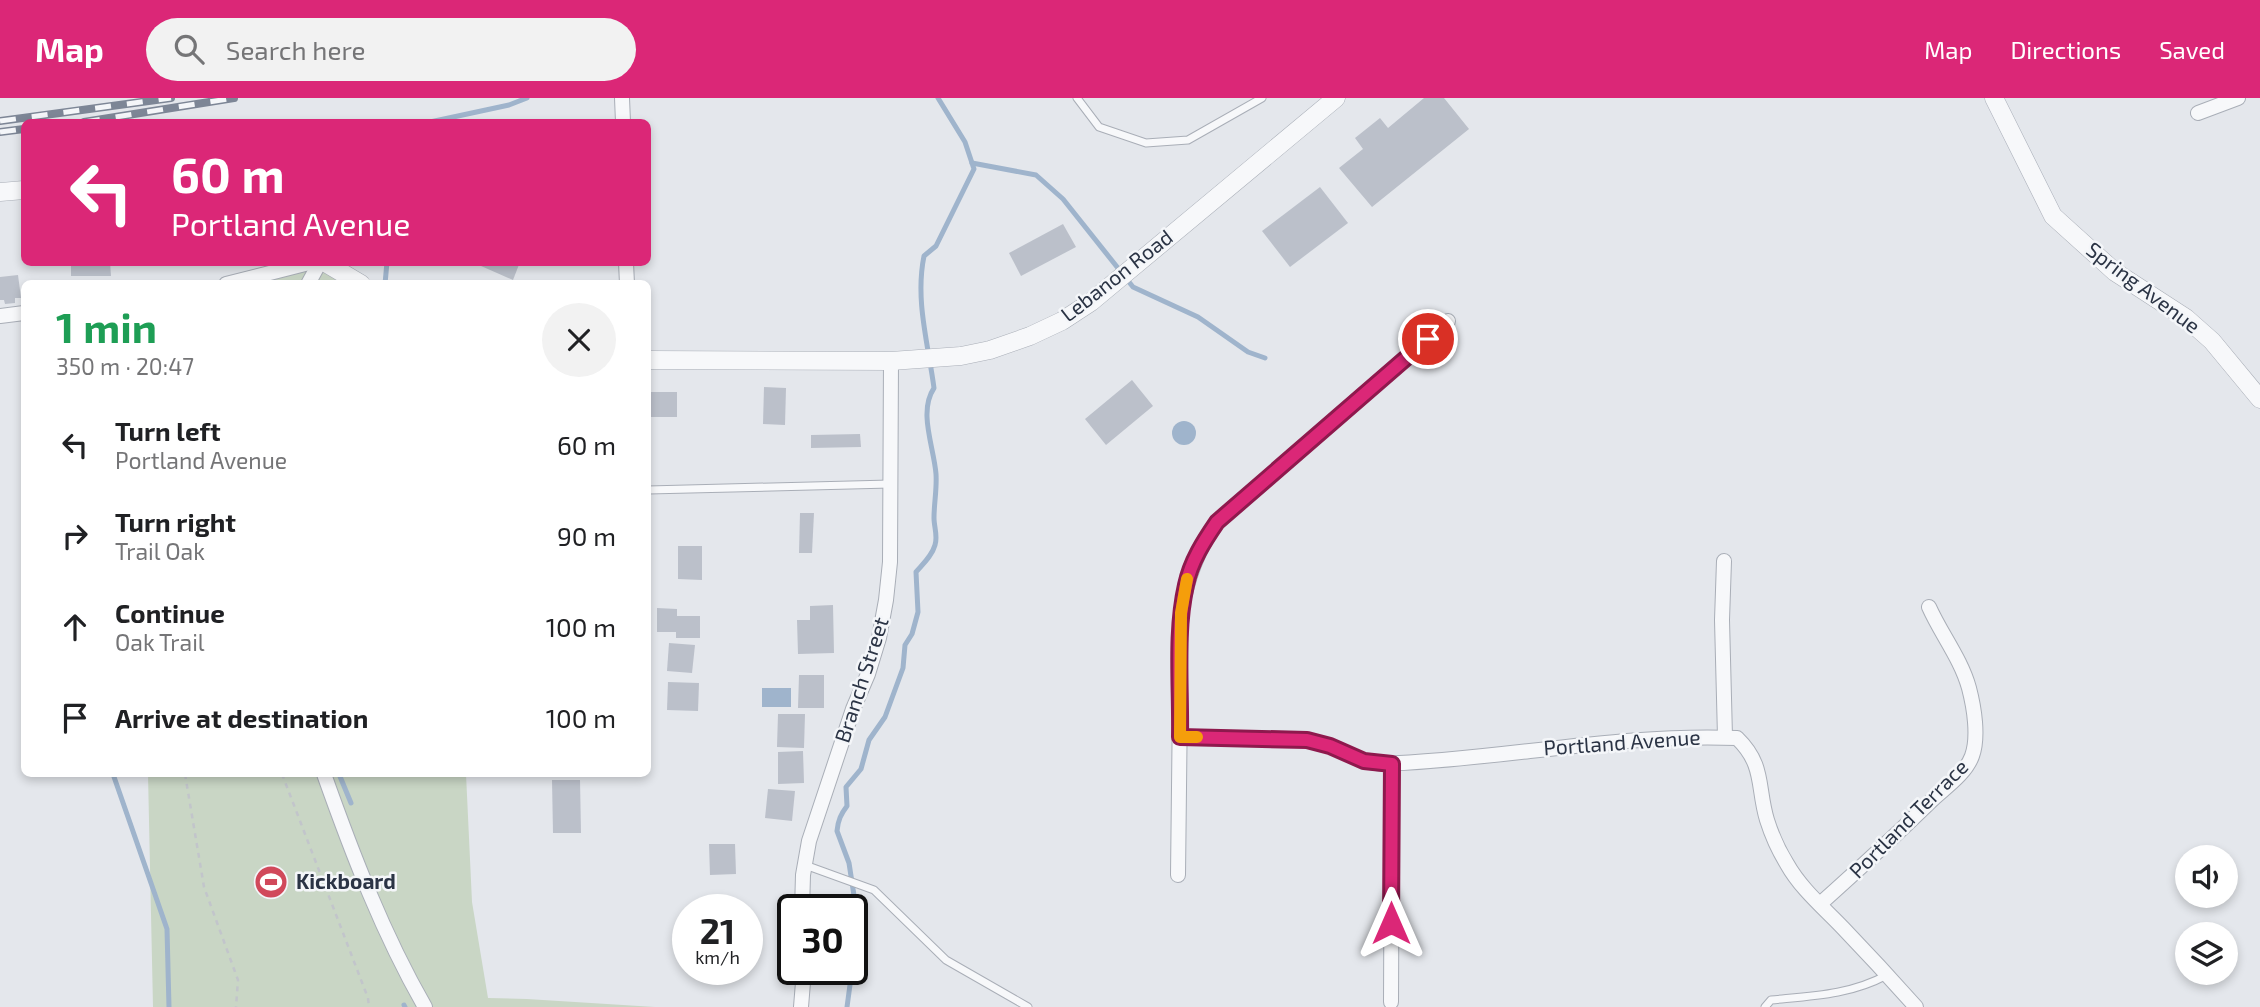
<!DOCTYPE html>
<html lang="en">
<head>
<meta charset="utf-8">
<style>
  :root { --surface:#fff; --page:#f2f2f2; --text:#202124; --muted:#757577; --accent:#db2777 }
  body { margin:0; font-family:"Exo 2",sans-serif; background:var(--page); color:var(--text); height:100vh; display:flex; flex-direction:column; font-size:26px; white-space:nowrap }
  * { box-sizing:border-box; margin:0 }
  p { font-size:23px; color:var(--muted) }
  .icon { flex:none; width:38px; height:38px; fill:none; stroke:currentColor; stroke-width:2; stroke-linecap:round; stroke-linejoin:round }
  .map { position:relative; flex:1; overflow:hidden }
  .panel { position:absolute; left:21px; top:182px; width:630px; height:497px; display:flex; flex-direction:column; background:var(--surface); border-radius:10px; box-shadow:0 4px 10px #0003 }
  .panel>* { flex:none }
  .banner { position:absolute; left:21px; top:21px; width:630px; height:147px; border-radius:10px; box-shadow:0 4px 10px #0003; background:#db2777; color:#fff; overflow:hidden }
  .fabs { position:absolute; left:2175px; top:747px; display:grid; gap:14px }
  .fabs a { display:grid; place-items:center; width:63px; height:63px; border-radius:50%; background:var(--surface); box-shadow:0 4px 10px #0003; font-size:35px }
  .speed { position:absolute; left:672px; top:796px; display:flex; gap:14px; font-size:35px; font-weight:700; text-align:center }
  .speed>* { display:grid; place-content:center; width:91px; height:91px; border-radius:50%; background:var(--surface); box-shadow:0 4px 10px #0003; line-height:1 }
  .speed small { font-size:18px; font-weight:400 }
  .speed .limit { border:4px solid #111; border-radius:10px; background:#fff; color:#111 }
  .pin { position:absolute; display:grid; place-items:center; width:60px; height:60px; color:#fff; margin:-30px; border:4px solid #fff; border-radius:50%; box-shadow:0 2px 7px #0007 }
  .me { position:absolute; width:77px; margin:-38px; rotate:0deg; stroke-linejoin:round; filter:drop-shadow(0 0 5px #0008) }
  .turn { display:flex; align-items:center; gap:24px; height:147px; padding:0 35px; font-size:32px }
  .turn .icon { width:91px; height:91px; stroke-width:2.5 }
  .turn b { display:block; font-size:49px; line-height:60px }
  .round { display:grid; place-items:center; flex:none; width:74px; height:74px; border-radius:37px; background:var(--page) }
  .summary { display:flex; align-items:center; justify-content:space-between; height:119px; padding:0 35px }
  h1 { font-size:42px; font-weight:700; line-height:52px; color:#1e9e55 }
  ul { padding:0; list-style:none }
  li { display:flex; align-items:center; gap:21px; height:91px; padding:0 35px }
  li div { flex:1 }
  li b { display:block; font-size:26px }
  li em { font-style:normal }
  header { display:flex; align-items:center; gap:42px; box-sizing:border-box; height:98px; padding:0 35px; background:var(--accent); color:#fff }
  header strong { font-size:33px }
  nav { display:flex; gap:38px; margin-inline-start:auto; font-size:24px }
  .search { width:490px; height:63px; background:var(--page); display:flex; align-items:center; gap:18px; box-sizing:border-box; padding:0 24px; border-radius:38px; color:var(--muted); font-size:26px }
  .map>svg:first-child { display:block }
  .green { fill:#c9d6c5 }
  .water { fill:#9fb4cc }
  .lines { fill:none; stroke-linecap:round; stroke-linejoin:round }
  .stream { stroke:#9fb4cc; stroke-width:5 }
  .building { fill:#bbc0ca }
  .service-casing { stroke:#a9aeb7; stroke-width:9 }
  .minor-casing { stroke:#a9aeb7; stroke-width:16 }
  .tertiary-casing { stroke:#a9aeb7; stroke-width:19 }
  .path { stroke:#c2c5cb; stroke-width:2.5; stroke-dasharray:5 5; stroke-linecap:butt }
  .service { stroke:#f7f8fa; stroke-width:7 }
  .minor { stroke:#f7f8fa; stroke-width:14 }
  .tertiary { stroke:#f7f8fa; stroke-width:18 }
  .rail-casing { stroke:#7d8696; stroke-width:8 }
  .rail { stroke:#f4f6f9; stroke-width:5; stroke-dasharray:16; stroke-linecap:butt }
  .route-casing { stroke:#8e194d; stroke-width:18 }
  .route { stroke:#db2777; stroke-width:12 }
  .slow { stroke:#f59e0b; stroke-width:12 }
  .labels { text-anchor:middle; stroke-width:5; stroke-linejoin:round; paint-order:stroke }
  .street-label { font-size:21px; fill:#2b3445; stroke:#f4f6f9 }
  .poi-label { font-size:21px; font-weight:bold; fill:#2b3445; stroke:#f4f6f9; text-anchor:start }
</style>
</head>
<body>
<header>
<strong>Map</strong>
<div class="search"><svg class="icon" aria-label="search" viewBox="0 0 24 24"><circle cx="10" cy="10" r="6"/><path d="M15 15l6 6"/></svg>Search here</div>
<nav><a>Map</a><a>Directions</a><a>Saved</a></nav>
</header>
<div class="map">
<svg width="2260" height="909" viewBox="0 0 2260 909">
  <rect width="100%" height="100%" fill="#e4e7ec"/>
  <!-- green -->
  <g class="green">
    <polygon points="312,164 361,186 214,186"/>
    <polygon points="148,676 466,676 472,804 488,900 527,901 655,909 153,909"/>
  </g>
  <!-- water -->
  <g class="water">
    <circle cx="1184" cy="335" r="12"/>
    <rect x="762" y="590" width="29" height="19"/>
  </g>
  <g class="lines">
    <!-- stream -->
    <g class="stream">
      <polyline points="430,24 509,7 527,0"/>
      <polyline points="972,65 1036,77 1063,101 1133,189 1198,219 1248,254 1265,260"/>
      <polyline points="385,186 387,164"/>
      <polyline points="113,676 167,831 169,909"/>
      <polyline points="339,676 351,705"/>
      <path d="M 852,870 L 855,804 L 849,765 L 837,733 C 838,722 841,716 847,708 L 846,689 L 861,671 L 869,642 L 885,619 L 903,570 L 905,547 L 912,536 L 918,514 L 916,474 C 923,466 932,458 935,447 C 938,438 934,429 934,420 C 934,405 937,391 936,376 C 934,349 918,314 934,290 C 928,245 915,202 924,158 L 936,148 L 974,71 L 965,44 L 938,0"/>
      <polyline points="404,907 405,909"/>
      <polyline points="847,909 852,872"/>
    </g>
  </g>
  <!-- building -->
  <g class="building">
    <polygon points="1424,0 1444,0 1469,31 1372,109 1339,70 1363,51 1355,40 1380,20 1388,30"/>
    <polygon points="1320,89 1348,125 1290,169 1262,133"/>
    <polygon points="1063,126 1076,149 1021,178 1009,155"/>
    <polygon points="71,164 110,164 111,178 71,178"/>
    <polygon points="472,164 520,164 513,182"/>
    <polygon points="18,177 21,200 15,200 15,205 5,206 4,202 0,202 0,179"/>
    <polygon points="1132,282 1153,308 1106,347 1085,321"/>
    <polygon points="764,289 786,290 785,327 763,326"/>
    <polygon points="651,294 677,294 677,319 650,319"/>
    <polygon points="860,336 861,349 811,350 811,337"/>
    <polygon points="800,415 814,415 812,455 799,455"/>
    <polygon points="678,448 702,448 702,482 678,481"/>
    <polygon points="833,507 834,555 798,556 797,522 810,522 810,508"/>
    <polygon points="657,510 677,511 677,518 700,518 700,540 676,540 676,534 657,534"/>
    <polygon points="669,545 695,547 692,575 667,573"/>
    <polygon points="799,577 824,577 824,610 798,610"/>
    <polygon points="668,584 699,585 698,613 667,612"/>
    <polygon points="778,616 805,616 804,650 777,649"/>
    <polygon points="803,653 804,685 778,686 778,654"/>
    <polygon points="552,682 580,682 581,735 553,735"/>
    <polygon points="768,691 795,693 792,723 765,720"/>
    <polygon points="709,746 735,746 736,776 710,777"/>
  </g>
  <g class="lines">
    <defs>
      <g id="service">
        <polyline points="1077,0 1099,29 1146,45 1188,42 1262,0"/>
        <polyline points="648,392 890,386"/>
        <polyline points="805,767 874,792 946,862 1028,909"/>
        <path d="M 1765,909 L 1771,902 C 1812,898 1850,897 1887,877"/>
      </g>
      <g id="minor">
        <polyline points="622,0 623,24"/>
        <polyline points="2198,15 2238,0"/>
        <polyline points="626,164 627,186"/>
        <polyline points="226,186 313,164"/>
        <polyline points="308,186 320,164"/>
        <polyline points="0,218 24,215"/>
        <polyline points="1724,463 1722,522 1725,639"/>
        <path d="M 1180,639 L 1307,642 L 1330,648 L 1365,663 L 1382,666 C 1500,662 1618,635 1737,640 C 1765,667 1757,689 1767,722 C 1772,738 1779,753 1787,766 C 1801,791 1824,810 1843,830 C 1868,856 1892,882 1916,909"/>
        <path d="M 324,676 C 352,755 383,836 425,909"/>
        <path d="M 1178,777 L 1181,515 C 1187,480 1197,453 1217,424 L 1448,223"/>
        <path d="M 1820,806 C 1858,772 1896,737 1933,701 C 1946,689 1966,675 1972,658 C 1979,639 1974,609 1969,590 C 1961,561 1941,536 1929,509"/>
        <polyline points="802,812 803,777 809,743 853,611 868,576 879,540 886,502 890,464 891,263"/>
        <polyline points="1391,904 1392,666"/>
        <polyline points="801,909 804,872"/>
      </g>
      <g id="tertiary">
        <polyline points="1994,0 2053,118 2115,174 2186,220 2212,243 2260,301"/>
        <polyline points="0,94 24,92"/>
        <polyline points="324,164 361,186"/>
        <polyline points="648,262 891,263 961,258 990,252 1030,238 1062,223 1091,204 1336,0"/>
      </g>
    </defs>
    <!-- service casing -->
    <use href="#service" class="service-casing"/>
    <!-- minor casing -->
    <use href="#minor" class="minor-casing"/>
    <!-- tertiary casing -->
    <use href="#tertiary" class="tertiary-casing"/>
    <!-- path -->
    <g class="path">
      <polyline points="185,676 204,789 238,882 236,909"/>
      <polyline points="282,676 368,900 369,909"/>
    </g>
    <!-- service -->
    <use href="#service" class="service"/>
    <!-- minor -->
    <use href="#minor" class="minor"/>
    <!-- tertiary -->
    <use href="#tertiary" class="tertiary"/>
    <defs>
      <g id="rail">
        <polyline points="0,23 171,0"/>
        <polyline points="84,24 234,0"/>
        <polyline points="0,34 24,31"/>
      </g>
    </defs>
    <!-- rail casing -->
    <use href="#rail" class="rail-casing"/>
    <!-- rail -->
    <use href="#rail" class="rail"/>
  </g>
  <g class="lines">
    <defs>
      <path id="route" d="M 1391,825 L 1392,666 L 1364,663 L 1330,648 L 1307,642 L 1180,639 C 1181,589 1175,535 1186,487 C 1191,463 1204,443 1217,424 L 1428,241"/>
    </defs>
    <!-- route casing -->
    <use href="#route" class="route-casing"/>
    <!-- route -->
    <use href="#route" class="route"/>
    <!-- slow -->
    <polyline class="slow" points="1187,481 1181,515 1180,639 1197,639"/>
  </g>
  <!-- icons -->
  <defs>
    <symbol id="stadium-disc" viewBox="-11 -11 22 22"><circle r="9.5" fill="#d1495b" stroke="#f4f6f9"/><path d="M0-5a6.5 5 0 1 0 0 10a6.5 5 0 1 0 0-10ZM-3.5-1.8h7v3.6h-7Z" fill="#fff"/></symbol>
  </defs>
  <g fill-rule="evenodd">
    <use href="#stadium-disc" x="252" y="765" width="38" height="38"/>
  </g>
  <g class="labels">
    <!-- street labels -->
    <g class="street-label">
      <text transform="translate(1117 178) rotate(-38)" y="7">Lebanon Road</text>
      <text transform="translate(2143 190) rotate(37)" y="7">Spring Avenue</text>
      <text transform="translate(862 582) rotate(-72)" y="7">Branch Street</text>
      <text transform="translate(1622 645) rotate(-4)" y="7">Portland Avenue</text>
      <text transform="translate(1909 721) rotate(-45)" y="7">Portland Terrace</text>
    </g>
    <!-- poi labels -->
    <g class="poi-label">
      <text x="296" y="791">Kickboard</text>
    </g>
  </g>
</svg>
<div class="fabs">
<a><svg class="icon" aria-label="sound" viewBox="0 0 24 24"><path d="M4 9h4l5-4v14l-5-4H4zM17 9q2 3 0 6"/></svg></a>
<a><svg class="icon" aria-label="layers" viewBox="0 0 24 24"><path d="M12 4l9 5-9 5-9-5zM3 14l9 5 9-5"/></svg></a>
</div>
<div class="speed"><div>21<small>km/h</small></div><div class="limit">30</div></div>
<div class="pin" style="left:1428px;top:241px;background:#d93025"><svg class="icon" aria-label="arrive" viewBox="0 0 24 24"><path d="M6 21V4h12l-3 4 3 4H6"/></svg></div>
<svg class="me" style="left:1391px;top:825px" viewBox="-20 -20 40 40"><path d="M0-17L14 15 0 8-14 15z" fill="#db2777" stroke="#fff" stroke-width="4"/></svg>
<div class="banner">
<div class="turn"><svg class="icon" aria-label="left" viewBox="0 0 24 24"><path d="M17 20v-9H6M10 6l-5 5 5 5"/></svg><div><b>60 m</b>Portland Avenue</div></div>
</div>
<section class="panel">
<div class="summary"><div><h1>1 min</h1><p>350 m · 20:47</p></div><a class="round"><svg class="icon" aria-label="close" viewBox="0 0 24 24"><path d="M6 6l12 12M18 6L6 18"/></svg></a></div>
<ul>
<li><svg class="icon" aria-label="left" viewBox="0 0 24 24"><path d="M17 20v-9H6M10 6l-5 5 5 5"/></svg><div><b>Turn left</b><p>Portland Avenue</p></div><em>60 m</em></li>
<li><svg class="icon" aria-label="right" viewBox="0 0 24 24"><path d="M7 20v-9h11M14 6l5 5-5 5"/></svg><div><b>Turn right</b><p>Trail Oak</p></div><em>90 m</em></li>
<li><svg class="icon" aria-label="ahead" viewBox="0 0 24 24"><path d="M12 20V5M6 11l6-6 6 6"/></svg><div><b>Continue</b><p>Oak Trail</p></div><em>100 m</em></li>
<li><svg class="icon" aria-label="arrive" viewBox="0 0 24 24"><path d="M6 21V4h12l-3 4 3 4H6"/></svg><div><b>Arrive at destination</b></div><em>100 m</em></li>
</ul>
</section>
</div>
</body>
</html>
